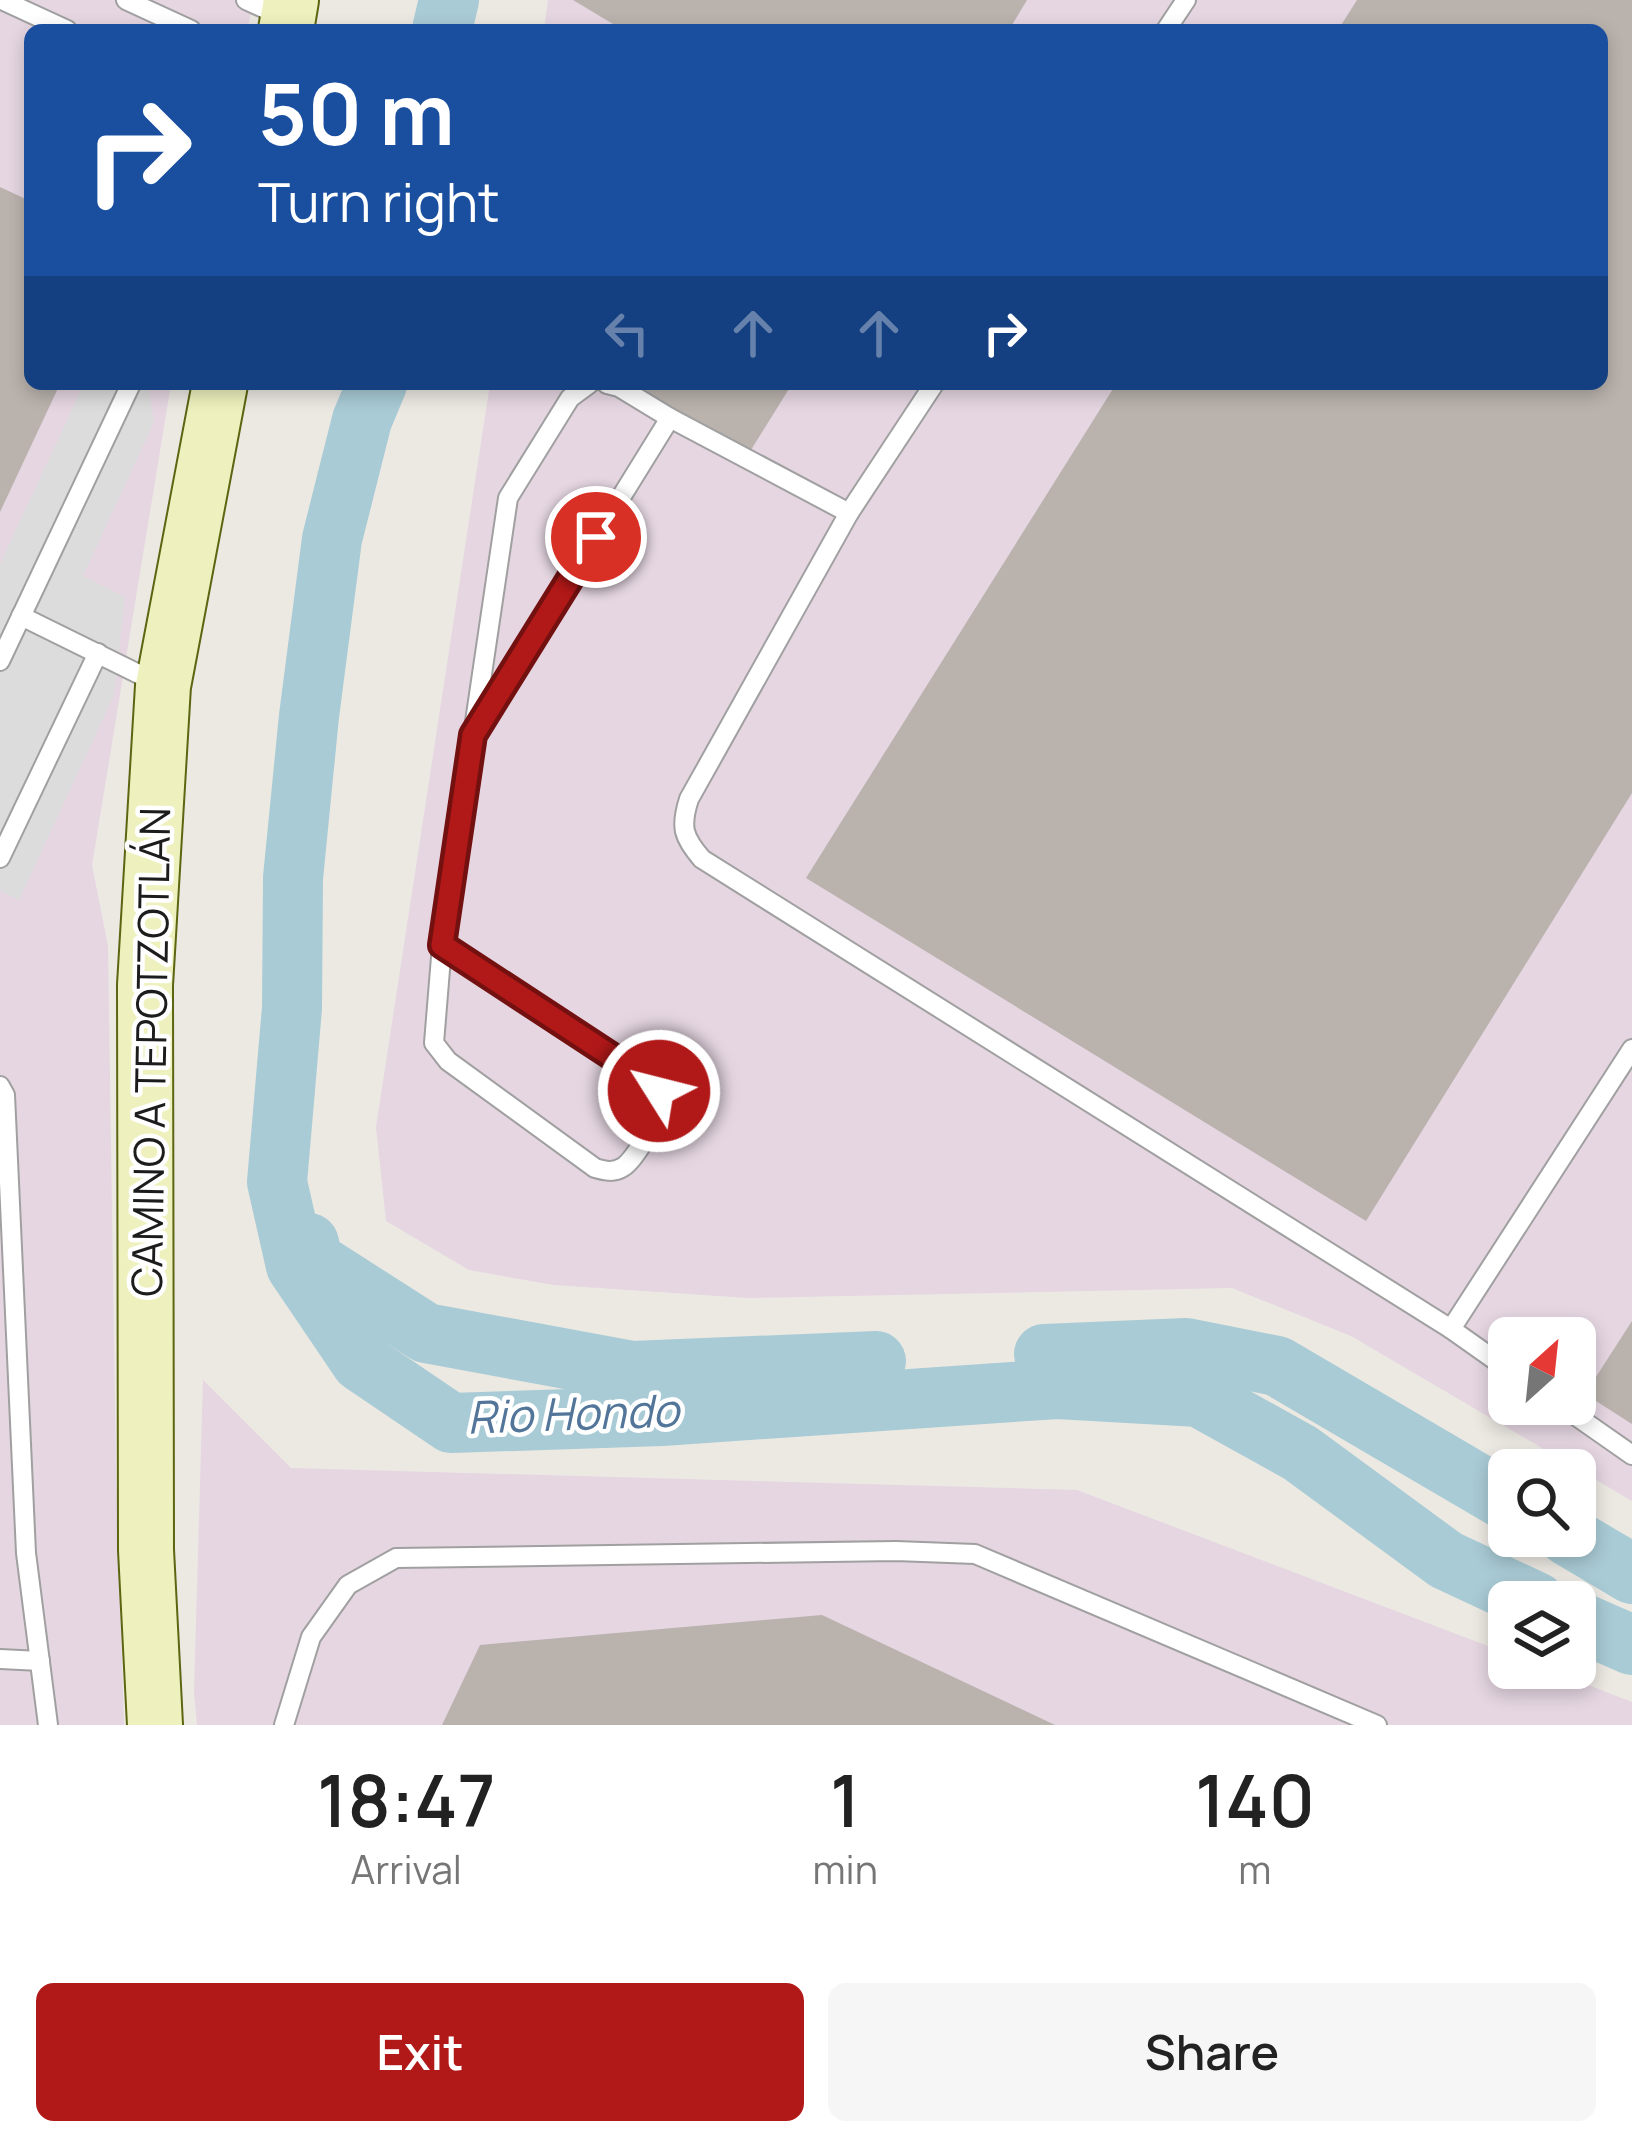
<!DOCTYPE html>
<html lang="en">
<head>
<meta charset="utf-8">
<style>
  :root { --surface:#fff; --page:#f6f6f6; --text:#222; --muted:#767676; --accent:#b11818 }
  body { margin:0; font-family:Manrope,sans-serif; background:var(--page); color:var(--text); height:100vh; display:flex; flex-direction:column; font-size:45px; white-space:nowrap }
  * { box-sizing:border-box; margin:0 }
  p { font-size:39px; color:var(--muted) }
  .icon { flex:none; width:66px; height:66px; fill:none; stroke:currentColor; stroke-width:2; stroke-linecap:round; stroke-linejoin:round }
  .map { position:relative; height:1725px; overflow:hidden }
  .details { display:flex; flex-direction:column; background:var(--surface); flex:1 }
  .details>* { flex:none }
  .top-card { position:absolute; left:24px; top:24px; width:1584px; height:366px; border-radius:18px; box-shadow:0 6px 18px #0003; background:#1a4fa0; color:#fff; overflow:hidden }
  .needle { width:78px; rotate:27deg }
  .fabs { position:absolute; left:1488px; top:1317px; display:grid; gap:24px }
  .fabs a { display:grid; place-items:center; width:108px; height:108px; border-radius:18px; background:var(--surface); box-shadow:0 6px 18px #0003; font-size:60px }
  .pin { position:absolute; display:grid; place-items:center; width:102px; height:102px; color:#fff; margin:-51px; border:6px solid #fff; border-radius:50%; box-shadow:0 3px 12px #0007 }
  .me { position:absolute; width:132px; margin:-66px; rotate:306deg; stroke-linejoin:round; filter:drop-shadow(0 0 9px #0008) }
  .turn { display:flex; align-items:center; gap:42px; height:252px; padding:0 36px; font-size:54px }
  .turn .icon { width:156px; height:156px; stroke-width:2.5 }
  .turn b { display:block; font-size:84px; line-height:102px }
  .lanes { display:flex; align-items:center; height:114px; padding:0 36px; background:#0003; justify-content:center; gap:60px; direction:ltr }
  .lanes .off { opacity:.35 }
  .eta { display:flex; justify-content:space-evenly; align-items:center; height:204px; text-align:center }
  .eta b { font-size:72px; font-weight:600; line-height:84px }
  .action { display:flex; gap:24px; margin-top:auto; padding:24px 36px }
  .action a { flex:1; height:138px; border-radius:18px; background:var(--accent); color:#fff; font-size:48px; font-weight:600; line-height:138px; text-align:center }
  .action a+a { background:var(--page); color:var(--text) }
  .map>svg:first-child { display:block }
  .industrial { fill:#e5d6e2; fill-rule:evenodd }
  .parking { fill:#dcdcdc }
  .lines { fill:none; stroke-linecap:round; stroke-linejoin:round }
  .river { stroke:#a9cbd5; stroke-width:60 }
  .building { fill:#b9b2ad }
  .service-casing { stroke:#a0a0a0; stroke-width:22 }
  .secondary-casing { stroke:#5c6511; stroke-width:58 }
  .service { stroke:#fff; stroke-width:18 }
  .secondary { stroke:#eef1bd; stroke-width:54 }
  .route-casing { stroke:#731010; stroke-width:30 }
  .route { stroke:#b11818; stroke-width:21 }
  .labels { text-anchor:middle; stroke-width:9; stroke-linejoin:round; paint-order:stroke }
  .street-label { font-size:42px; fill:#1c1c1c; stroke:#fff }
  .water-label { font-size:45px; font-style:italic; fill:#527599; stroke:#fff }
</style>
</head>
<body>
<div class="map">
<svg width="1632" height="1725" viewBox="0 0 1632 1725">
  <rect width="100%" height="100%" fill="#ece9e3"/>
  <!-- industrial -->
  <g class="industrial">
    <polygon points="0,0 254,0 247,30 30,30 30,384 171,384 92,865 108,946 116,1474 124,1725 0,1725"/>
    <path d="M 548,0 L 1632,0 L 1632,1501 L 1351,1336 L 1232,1288 L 748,1298 L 554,1285 L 469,1270 L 386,1221 L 376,1127 L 490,384 L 1602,384 L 1602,30 L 544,30 ZM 1509,1338 L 1575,1338 L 1575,1404 L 1509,1404 Z"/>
    <polygon points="203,1380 291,1468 1077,1490 1509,1654 1509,1668 1544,1668 1632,1702 1632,1725 197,1725 194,1692"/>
  </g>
  <!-- parking -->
  <polygon class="parking" points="84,384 148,384 154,422 83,576 125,597 114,695 19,900 0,891 0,564"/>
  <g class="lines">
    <!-- river -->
    <g class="river">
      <polyline points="442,30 449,0"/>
      <polyline points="377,384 362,420 332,539 309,716 293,878 292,1008 277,1182 296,1266 361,1362 451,1423 662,1416 1057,1389 1199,1397 1300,1453 1446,1560 1536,1602"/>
      <polyline points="309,1243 312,1260 426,1333 632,1371 876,1361"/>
      <polyline points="1044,1354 1186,1348 1277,1366 1509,1502"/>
      <polyline points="1568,1536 1632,1574"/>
      <polyline points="1575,1620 1632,1645"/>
    </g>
  </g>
  <!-- building -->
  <g class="building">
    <polygon points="573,0 1027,0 1009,30 623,30"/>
    <polygon points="1357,0 1632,0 1632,793 1366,1221 806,878 1116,384 1602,384 1602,30 1338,30"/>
    <polygon points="0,187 30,201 30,384 60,384 0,512"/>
    <polygon points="618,384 792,384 744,461"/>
    <polygon points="1632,1321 1632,1424 1585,1394"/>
    <polygon points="822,1615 1055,1725 442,1725 480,1645"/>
  </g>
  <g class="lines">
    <defs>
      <g id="service">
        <polyline points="2,0 67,30"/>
        <polyline points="126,0 191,30"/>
        <polyline points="246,0 283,17"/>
        <polyline points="1166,30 1186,0"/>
        <polyline points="607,384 619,387 670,418 849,513"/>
        <path d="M 934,384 L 849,513 L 689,799 C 680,827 683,837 702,859 L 1451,1329 L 1509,1370"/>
        <polyline points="21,616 159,684"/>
        <polyline points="0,661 131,384"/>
        <polyline points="480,725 670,418"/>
        <polyline points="0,858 98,653"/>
        <path d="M 442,945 L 651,1082 C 657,1089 659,1090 661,1099 C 663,1112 635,1160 623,1167 C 614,1173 605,1171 595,1168 L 448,1061 L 434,1043 Z"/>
        <polyline points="442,945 508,498 570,398 589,384"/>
        <polyline points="0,1086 5,1095 26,1553 48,1725"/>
        <polyline points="1451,1329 1632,1049"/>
        <polyline points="1559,1404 1632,1455"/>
        <polyline points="0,1659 40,1661"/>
        <polyline points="284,1725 311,1637 348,1585 396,1558 896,1551 975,1554 1377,1725"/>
      </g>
      <g id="secondary">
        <polyline points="286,30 291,0"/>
        <polyline points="155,1725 146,1550 145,985 163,686 220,384"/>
      </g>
    </defs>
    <!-- service casing -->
    <use href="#service" class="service-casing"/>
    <!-- secondary casing -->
    <use href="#secondary" class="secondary-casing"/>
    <!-- service -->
    <use href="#service" class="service"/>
    <!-- secondary -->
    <use href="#secondary" class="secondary"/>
  </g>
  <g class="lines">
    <defs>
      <polyline id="route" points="596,537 473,735 442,945 651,1082 659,1091"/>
    </defs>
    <!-- route casing -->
    <use href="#route" class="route-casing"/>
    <!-- route -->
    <use href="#route" class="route"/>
  </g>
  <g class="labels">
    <!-- street labels -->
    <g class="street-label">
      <text transform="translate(151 1052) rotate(-89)" y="15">CAMINO A TEPOTZOTLÁN</text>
    </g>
    <!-- water labels -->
    <g class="water-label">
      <text transform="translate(573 1414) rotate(-2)" y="16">Rio Hondo</text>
    </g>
  </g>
</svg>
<div class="fabs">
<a><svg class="needle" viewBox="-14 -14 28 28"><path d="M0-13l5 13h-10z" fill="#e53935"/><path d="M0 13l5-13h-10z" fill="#767676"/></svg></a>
<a><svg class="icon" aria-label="search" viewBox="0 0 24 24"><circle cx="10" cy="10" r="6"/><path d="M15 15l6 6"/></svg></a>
<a><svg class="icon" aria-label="layers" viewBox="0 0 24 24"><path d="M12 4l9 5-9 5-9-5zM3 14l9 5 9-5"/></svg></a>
</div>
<div class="pin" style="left:596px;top:537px;background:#d93025"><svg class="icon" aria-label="arrive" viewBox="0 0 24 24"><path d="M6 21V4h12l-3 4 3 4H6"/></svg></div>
<svg class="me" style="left:659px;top:1091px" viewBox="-20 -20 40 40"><circle r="17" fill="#b11818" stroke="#fff" stroke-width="3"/><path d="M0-11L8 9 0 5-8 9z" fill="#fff"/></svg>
<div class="top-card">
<div class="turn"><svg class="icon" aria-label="right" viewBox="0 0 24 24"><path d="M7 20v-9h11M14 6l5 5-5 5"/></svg><div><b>50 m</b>Turn right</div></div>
<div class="lanes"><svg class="icon off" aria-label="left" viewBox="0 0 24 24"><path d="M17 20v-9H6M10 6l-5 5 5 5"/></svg><svg class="icon off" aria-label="ahead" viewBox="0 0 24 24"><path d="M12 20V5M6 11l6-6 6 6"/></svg><svg class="icon off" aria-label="ahead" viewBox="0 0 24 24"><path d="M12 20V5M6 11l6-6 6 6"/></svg><svg class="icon" aria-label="right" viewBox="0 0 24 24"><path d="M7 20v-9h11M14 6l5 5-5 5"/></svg></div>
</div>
</div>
<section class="details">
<div class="eta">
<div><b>18:47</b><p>Arrival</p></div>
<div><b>1</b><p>min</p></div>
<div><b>140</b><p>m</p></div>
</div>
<div class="action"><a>Exit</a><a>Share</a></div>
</section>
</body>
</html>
